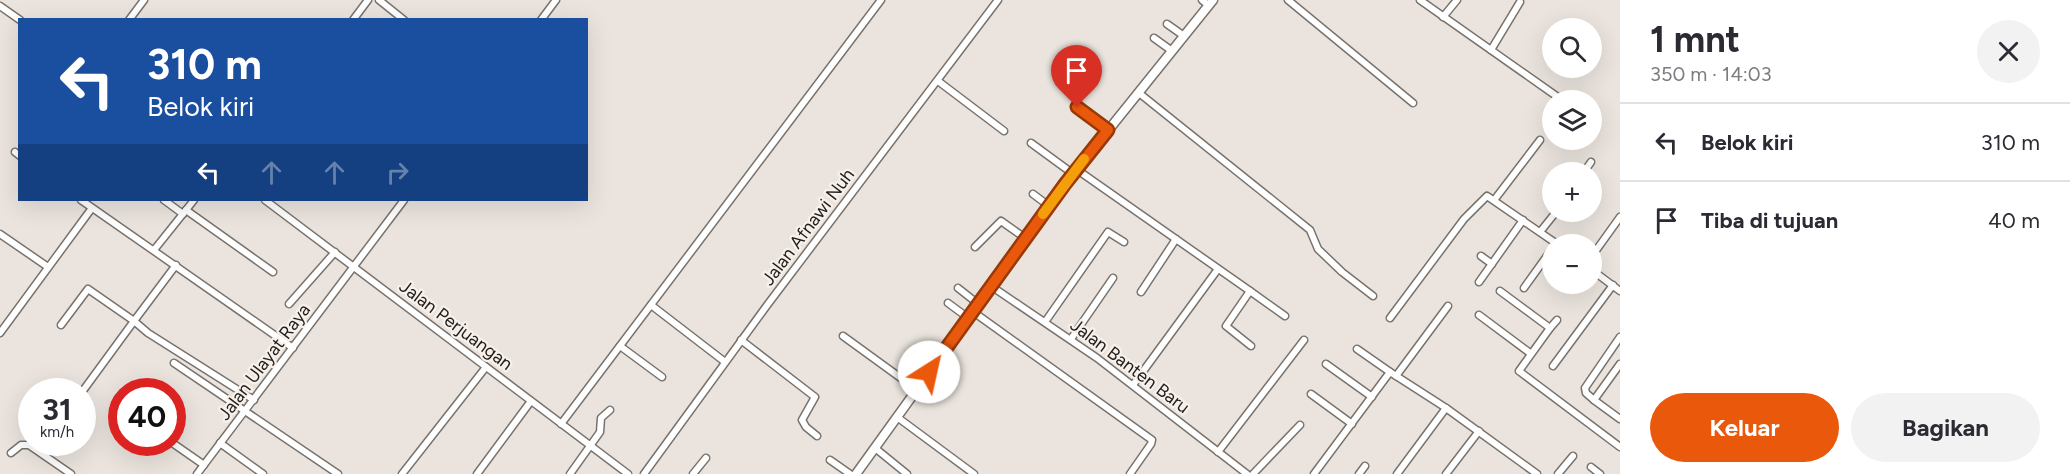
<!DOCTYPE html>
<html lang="id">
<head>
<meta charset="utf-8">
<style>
  :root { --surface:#fff; --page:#f2f2f3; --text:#2b2b33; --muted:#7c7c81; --line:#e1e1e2; --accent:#ea580c }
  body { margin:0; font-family:Figtree,sans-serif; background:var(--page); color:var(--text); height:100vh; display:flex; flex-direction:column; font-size:22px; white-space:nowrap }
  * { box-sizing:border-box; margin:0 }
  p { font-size:20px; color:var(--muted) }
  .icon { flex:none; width:33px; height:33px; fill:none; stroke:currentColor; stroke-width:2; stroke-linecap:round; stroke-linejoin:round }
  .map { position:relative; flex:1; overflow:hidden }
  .side { display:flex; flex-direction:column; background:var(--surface); width:450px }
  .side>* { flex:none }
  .guide { position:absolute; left:18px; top:18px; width:570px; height:183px; border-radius:0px; box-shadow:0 6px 24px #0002; background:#1a4fa0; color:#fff; overflow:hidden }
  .fabs { position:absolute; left:1542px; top:18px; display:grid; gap:12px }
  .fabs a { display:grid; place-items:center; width:60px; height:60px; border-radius:50%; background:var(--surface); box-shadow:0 6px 24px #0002; font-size:30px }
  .speed { position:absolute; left:18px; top:378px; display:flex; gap:12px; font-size:30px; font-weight:700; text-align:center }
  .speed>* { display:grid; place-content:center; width:78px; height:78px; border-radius:50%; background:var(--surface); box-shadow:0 6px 24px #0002; line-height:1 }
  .speed small { font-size:15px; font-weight:400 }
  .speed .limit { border:9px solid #d22; background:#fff; color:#111 }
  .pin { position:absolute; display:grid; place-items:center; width:51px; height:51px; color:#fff; margin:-62px -26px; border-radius:50% 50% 50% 0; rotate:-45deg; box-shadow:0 0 6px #0007 }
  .pin .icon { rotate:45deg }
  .me { position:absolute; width:66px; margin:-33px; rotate:35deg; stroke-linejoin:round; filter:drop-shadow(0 0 4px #0008) }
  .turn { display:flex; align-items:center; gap:21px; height:126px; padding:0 30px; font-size:27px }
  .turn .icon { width:78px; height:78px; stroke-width:2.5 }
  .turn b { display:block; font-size:42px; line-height:51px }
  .lanes { display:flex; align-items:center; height:57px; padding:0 30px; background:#0003; justify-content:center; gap:30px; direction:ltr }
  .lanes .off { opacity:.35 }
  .round { display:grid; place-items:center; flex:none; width:63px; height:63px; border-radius:32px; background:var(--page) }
  .head { display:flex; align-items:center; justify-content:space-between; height:102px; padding:0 30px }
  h1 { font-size:36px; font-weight:700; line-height:45px }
  .action { display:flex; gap:12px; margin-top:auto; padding:12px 30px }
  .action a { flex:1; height:69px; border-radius:36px; background:var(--accent); color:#fff; font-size:24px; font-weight:700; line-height:69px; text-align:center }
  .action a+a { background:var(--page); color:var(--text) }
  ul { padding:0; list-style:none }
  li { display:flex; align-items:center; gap:18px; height:78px; padding:0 30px; border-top:2px solid var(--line) }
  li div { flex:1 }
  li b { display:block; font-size:22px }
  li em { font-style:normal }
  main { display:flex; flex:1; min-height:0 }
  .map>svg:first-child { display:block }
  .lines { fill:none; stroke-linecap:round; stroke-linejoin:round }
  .street-casing { stroke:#78726c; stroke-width:9 }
  .secondary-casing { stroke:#78726c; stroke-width:11 }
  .street { stroke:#fff; stroke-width:6 }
  .secondary { stroke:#fff; stroke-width:8 }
  .route-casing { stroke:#983908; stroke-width:15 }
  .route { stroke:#ea580c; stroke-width:10 }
  .slow { stroke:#f59e0b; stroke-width:10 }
  .labels { text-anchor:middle; stroke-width:4.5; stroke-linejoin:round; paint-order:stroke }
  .street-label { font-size:18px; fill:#201e1c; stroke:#f8f1eb }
</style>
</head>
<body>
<main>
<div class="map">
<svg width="1620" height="474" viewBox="0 0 1620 474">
  <rect width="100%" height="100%" fill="#ebe4de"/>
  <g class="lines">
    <defs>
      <g id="street">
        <polyline points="379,0 404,20"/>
        <polyline points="1202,0 1209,6"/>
        <polyline points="1288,0 1413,103"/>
        <polyline points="1420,0 1562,100"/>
        <polyline points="0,6 20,20"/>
        <polyline points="1443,17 1457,0"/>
        <polyline points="129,20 144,0"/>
        <polyline points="353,20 368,0"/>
        <polyline points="541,20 556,0"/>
        <polyline points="1167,24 1184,36"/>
        <polyline points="1154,38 1172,51"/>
        <polyline points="1491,50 1520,2"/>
        <polyline points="938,81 1004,131"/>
        <polyline points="1139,93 1310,230 1318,249 1342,272 1373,296"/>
        <polyline points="1077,107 1108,130"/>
        <polyline points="1031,143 1072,173"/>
        <polyline points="15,152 20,156"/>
        <polyline points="1076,169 1250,291 1226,326 1251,346"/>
        <polyline points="1584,172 1591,162"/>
        <polyline points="1033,194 1049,206"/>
        <polyline points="1495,199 1540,140"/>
        <polyline points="81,200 293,348"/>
        <polyline points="164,200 183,214"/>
        <polyline points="265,200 628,474"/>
        <polyline points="186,210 273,272"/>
        <polyline points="1540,232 1556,212"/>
        <polyline points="0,234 48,267"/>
        <polyline points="975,247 1001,221 1025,238"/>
        <polyline points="154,250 194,200"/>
        <polyline points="1481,256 1492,264"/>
        <polyline points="1592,256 1620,217"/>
        <polyline points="1592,270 1620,291"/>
        <polyline points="1479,282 1523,220"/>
        <polyline points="991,286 1097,358 1247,474"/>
        <polyline points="958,288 977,303"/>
        <polyline points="1524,288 1552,249"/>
        <polyline points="1250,291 1285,316"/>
        <polyline points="1500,291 1550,328 1519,371 1620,447"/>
        <polyline points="1141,292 1176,239"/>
        <polyline points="948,303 967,317"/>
        <polyline points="289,304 335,252"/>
        <polyline points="651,305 725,362"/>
        <polyline points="972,311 1152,440 1151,444 1130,474"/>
        <polyline points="1479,315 1530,353"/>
        <polyline points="1390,318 1464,219 1487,196 1557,244"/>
        <polyline points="1045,322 1108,232 1124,242"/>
        <polyline points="61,325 88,289 134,321 176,265"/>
        <polyline points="1550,328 1557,320"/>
        <polyline points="0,333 92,208"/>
        <polyline points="843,336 916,389"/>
        <polyline points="1071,339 1113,278"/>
        <polyline points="741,340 815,397 802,420 806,427 817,436"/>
        <polyline points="620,346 662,377"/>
        <polyline points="1357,349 1390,372"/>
        <polyline points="915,362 929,372"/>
        <polyline points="174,363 338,474"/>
        <polyline points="1326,364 1372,397"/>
        <polyline points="1620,364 1594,400 1620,419"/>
        <polyline points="1553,366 1613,285"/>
        <polyline points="1396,376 1448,306"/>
        <polyline points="1133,385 1218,269"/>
        <polyline points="82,392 134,321 148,333 254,400"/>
        <polyline points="1311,394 1352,424"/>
        <polyline points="1594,400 1586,393 1585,388 1620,337"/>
        <polyline points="897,417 974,474"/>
        <polyline points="561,424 881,0"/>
        <polyline points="171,442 204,465"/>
        <polyline points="220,443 263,474"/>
        <polyline points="875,448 907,474"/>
        <polyline points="1218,452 1304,340"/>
        <polyline points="11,453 21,445 29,445 71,474"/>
        <polyline points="830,460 850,474"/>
        <polyline points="1591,467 1600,474"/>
        <polyline points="197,474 404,200"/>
        <polyline points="402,474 486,367"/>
        <polyline points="477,474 531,401"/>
        <polyline points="570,474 600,432 601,418 610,410"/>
        <polyline points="644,474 768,304 998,0"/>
        <polyline points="693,474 706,458"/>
        <polyline points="1253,474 1300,425"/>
        <polyline points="1314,474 1390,372 1446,408 1537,474"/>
        <polyline points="1359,474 1365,466"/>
        <polyline points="1397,474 1446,408"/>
        <polyline points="1446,474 1479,431"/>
        <polyline points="1558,474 1573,456"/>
      </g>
      <polyline id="secondary" points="856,474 1065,184 1213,0"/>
    </defs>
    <!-- street casing -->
    <use href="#street" class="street-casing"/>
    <!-- secondary casing -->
    <use href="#secondary" class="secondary-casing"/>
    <!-- street -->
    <use href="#street" class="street"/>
    <!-- secondary -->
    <use href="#secondary" class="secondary"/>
  </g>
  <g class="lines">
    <defs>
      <polyline id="route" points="929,372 1065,184 1108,130 1077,107"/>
    </defs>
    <!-- route casing -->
    <use href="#route" class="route-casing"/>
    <!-- route -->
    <use href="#route" class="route"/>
    <!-- slow -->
    <polyline class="slow" points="1043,214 1084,159"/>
  </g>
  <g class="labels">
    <!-- street labels -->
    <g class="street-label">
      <text transform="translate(808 227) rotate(-53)" y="6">Jalan Afnawi Nuh</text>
      <text transform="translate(456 325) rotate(37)" y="6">Jalan Perjuangan</text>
      <text transform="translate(264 362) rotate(-53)" y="6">Jalan Ulayat Raya</text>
      <text transform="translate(1130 366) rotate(37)" y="6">Jalan Banten Baru</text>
    </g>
  </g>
</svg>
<div class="fabs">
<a><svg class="icon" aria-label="search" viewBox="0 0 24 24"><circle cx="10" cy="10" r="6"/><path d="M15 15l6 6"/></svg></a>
<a><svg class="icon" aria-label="layers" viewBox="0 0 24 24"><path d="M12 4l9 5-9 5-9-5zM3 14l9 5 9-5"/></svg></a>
<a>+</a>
<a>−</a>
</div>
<div class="speed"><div>31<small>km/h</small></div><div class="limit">40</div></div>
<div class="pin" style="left:1077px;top:107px;background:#d93025"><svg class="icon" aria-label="arrive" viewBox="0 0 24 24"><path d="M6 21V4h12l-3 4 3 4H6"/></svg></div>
<svg class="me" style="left:929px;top:372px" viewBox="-20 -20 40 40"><circle r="19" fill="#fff"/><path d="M0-13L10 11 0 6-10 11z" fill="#ea580c"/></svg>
<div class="guide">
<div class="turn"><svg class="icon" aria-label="left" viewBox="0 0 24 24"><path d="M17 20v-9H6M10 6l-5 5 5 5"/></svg><div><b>310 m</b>Belok kiri</div></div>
<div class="lanes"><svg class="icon" aria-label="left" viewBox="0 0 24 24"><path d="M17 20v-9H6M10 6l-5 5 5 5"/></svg><svg class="icon off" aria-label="ahead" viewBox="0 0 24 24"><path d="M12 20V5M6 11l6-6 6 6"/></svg><svg class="icon off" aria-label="ahead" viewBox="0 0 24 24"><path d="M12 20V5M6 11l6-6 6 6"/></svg><svg class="icon off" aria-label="right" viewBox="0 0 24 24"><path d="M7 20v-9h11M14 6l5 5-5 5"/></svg></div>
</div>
</div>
<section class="side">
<div class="head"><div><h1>1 mnt</h1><p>350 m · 14:03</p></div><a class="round"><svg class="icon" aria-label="close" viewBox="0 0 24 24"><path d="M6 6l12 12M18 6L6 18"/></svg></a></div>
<ul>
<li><svg class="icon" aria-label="left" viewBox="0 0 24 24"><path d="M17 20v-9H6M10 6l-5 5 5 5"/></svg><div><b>Belok kiri</b></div><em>310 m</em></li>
<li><svg class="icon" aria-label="arrive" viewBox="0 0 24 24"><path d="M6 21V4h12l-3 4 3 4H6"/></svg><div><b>Tiba di tujuan</b></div><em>40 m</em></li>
</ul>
<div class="action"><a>Keluar</a><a>Bagikan</a></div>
</section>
</main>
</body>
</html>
